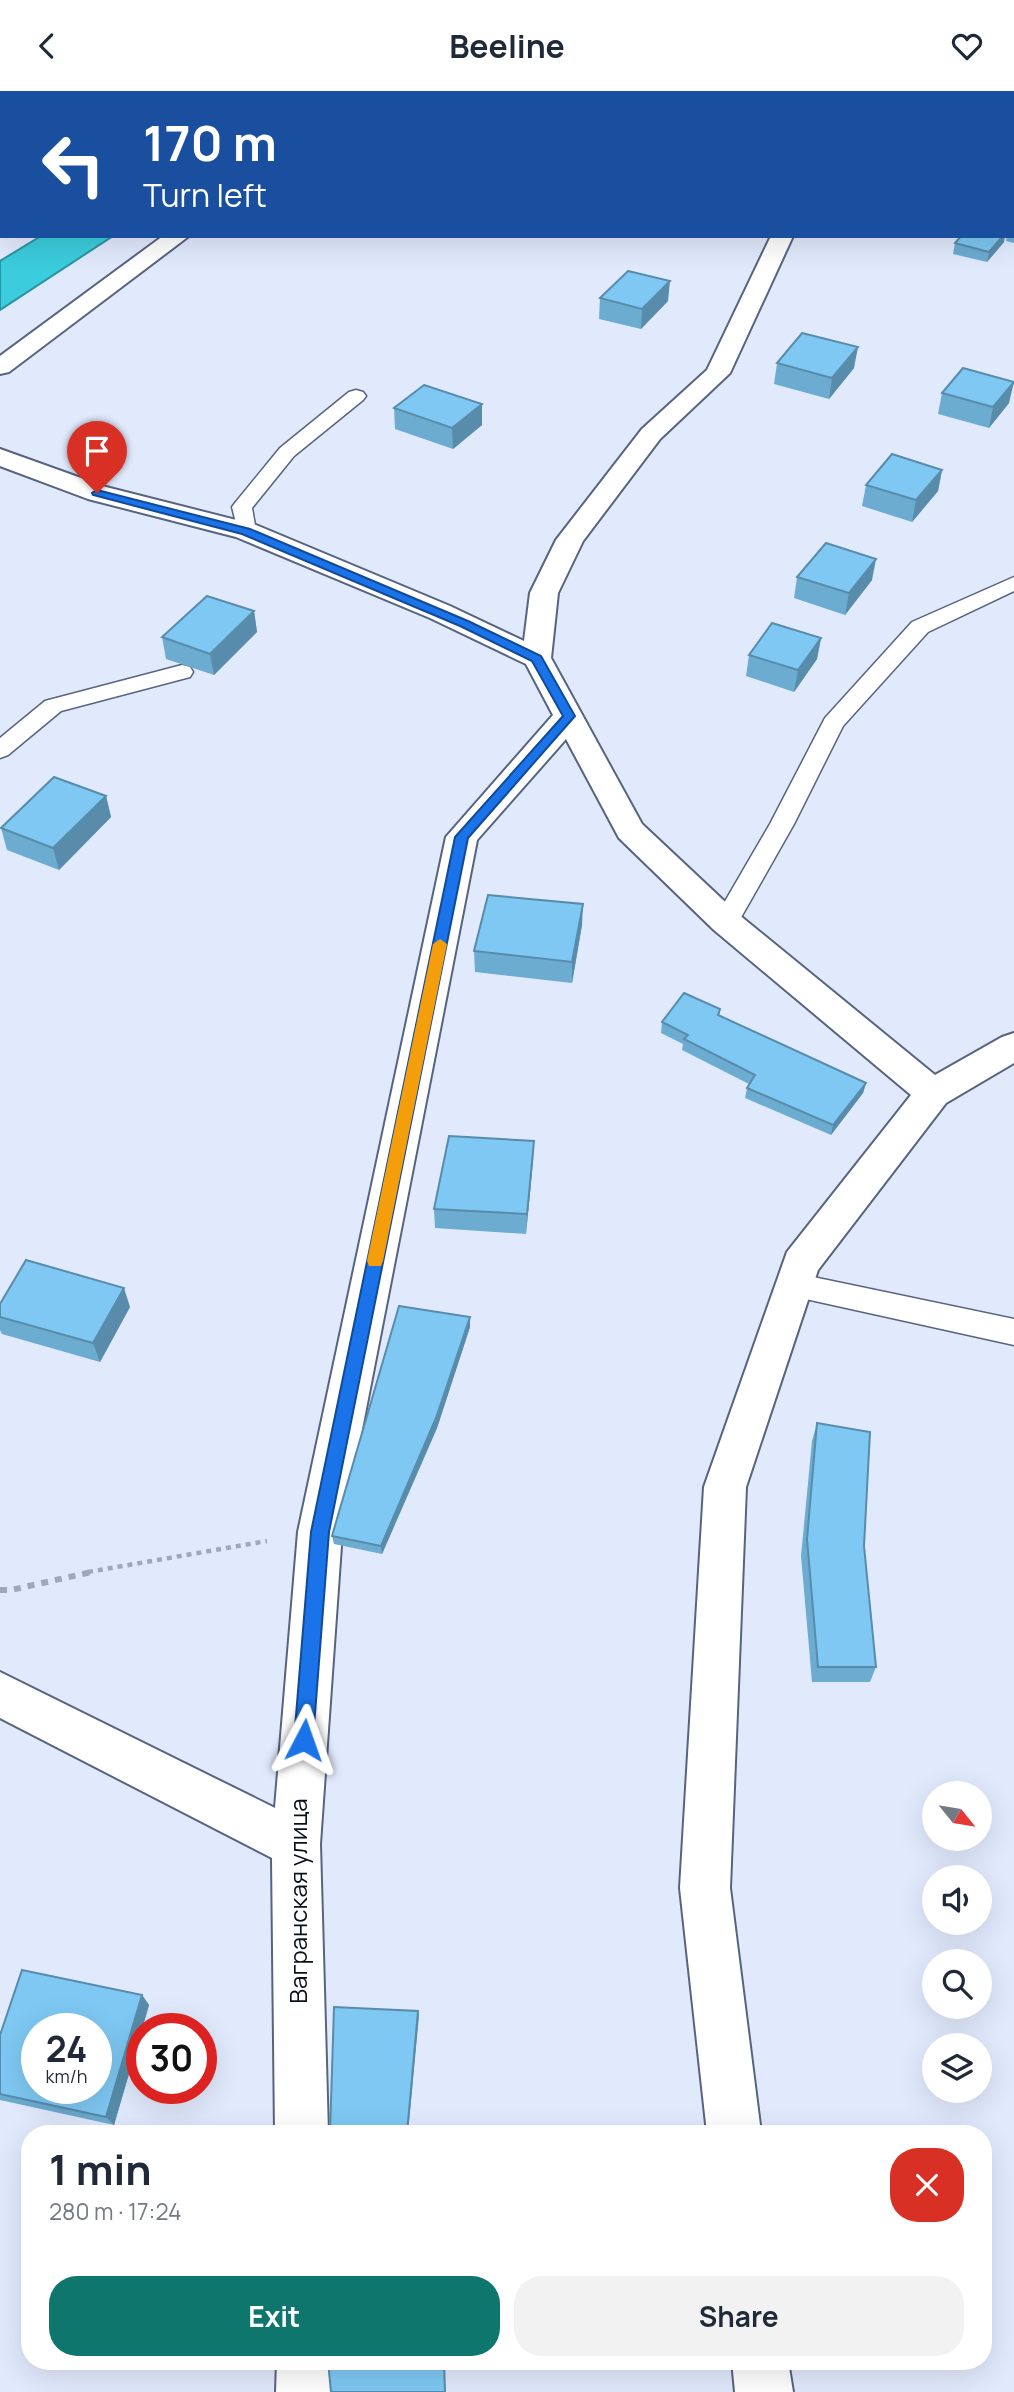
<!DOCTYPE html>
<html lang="en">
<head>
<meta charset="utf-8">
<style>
  :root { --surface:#fff; --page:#f2f2f3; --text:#1f2937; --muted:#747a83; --accent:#0f766e }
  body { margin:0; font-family:Manrope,sans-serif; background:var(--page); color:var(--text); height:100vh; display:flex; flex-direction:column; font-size:26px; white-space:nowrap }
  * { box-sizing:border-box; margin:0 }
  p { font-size:23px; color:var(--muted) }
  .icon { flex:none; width:38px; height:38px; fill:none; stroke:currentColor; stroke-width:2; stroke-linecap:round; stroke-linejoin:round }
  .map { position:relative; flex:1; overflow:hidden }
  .drawer { position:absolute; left:21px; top:2034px; width:971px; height:245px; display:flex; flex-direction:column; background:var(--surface); border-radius:28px; box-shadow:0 7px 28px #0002 }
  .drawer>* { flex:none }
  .banner { position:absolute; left:0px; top:0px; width:1015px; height:147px; box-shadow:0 7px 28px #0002; background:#1a4fa0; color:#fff; overflow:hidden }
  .needle { width:46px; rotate:120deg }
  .fabs { position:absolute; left:922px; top:1690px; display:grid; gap:14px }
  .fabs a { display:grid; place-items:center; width:70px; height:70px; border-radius:50%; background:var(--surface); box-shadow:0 7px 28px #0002; font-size:35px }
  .speed { position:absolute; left:21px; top:1922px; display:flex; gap:14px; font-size:35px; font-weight:700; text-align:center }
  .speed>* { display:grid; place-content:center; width:91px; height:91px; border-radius:50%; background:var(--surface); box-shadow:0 7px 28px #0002; line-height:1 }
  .speed small { font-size:18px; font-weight:400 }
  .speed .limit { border:10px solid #d22; background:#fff; color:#111 }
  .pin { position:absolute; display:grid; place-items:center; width:60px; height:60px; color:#fff; margin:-72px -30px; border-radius:50% 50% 50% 0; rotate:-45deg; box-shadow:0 0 7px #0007 }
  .pin .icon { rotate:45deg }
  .me { position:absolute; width:77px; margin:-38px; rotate:4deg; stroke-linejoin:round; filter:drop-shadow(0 0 5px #0008) }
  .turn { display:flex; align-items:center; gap:24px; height:147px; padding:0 28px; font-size:32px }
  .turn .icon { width:91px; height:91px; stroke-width:2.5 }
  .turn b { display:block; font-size:49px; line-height:60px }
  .round { display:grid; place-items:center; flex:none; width:74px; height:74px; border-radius:28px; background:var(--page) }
  .headline { display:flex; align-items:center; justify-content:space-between; height:119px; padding:0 28px }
  h1 { font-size:42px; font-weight:700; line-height:52px }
  .action { display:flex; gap:14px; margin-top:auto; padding:14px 28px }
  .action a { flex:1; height:80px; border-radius:28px; background:var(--accent); color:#fff; font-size:28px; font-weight:700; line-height:80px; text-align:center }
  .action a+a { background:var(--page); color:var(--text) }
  header { display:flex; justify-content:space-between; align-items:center; height:91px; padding:0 28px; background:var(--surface); font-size:32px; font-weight:700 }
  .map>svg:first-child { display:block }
  .water { fill:#3bccdd; stroke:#2c93a2; stroke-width:2 }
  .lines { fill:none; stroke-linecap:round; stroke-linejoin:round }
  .service-casing { stroke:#576480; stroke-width:3 }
  .minor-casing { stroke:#576480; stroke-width:4 }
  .path-far1 { stroke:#a0a7b8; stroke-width:4.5; stroke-dasharray:5 5; stroke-linecap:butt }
  .path { stroke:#a0a7b8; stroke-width:6; stroke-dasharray:7 7; stroke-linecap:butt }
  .service { fill:#fff; fill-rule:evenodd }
  .minor { fill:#fff; fill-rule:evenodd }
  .wall { fill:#6cacd1 }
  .shaded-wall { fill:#588caa }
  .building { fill:#7ec8f3; stroke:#588caa; stroke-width:2; fill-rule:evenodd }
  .route { fill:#1a73e8; stroke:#114b97; stroke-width:2 }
  .slow { fill:#f59e0b }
  .labels { text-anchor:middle; stroke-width:7; stroke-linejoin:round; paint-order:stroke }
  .street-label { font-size:24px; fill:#090e19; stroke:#fff }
</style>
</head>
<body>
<header><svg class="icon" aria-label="back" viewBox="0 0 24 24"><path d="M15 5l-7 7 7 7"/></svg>Beeline<svg class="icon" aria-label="heart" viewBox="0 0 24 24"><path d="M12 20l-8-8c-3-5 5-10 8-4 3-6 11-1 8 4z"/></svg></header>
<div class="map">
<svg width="1014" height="2301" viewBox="0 0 1014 2301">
  <rect width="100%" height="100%" fill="#e1eafd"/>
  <!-- water -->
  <polygon class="water" points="41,145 113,145 0,219 0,170"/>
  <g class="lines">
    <defs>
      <g id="service">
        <polygon points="645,0 661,0 662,2 646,2"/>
        <polygon points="700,0 716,0 699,2"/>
        <polygon points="356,299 363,301 366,305 363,309 294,365 252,417 256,440 253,444 239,444 232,416 235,412 280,357 349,301"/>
        <polygon points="1014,486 1014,500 928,541 843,635 794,733 735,837 726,840 717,837 713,831 770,733 825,627 912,531"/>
        <polygon points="182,574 190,576 193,581 190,586 61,620 8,664 0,667 0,647 45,610"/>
        <polygon points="794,1182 1014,1228 1014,1254 783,1203 779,1194 783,1185"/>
      </g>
      <g id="minor">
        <polygon points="195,0 217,0 194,2"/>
        <polygon points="395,0 417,0 394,2"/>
        <polygon points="924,0 946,0 923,2"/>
        <rect x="0" y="58" width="2" height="12"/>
        <polygon points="163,145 189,145 9,281 0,283 0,265"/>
        <polygon points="771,145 793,145 730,282 660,348 583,450 558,502 551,567 642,733 738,823 935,984 1002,946 1014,942 1014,972 946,1012 818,1179 746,1396 730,1797 761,2042 707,2042 680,1797 704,1396 787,1161 911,1004 714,839 619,747 566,648 477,749 342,1441 320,1753 328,2042 275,2042 272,1767 0,1627 0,1581 275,1717 298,1441 446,746 553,624 526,573 430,527 236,446 88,408 0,375 0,358 106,396 256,434 450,515 524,550 530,502 556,449 642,338 707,279"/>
        <polygon points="277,2270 333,2270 334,2301 276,2301"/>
        <polygon points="732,2270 788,2270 793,2301 735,2301"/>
      </g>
    </defs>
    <!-- service casing -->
    <use href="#service" class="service-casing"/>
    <!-- minor casing -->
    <use href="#minor" class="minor-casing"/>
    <!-- path-far1 -->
    <polyline class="path-far1" points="88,1481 267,1450"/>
    <!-- path -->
    <polyline class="path" points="0,1499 11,1499 96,1480"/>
    <!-- service -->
    <use href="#service" class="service"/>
    <!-- minor -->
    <use href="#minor" class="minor"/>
  </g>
  <!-- wall -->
  <g class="wall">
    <polygon points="1013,127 1014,127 1014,152 1006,150 1007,145 1013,145"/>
    <polygon points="1004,151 987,171 953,163 955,152"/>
    <polygon points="600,207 668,210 641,238 599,228"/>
    <polygon points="777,272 854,277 829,308 774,293"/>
    <polygon points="942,302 1009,312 989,337 938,323"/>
    <polygon points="394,317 482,334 453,358 395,338"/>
    <polygon points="942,379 938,400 912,431 862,415 866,394"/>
    <polygon points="797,486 872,489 845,524 794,507"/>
    <polygon points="254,520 257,541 214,584 166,568 162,546"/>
    <polygon points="821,547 817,568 794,601 746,585 749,564"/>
    <polygon points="106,705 111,726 59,779 7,759 1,737"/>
    <polygon points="582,834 572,892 475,881 474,860"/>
    <polygon points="720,918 719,925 866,992 863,1002 831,1044 745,1007 747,997 749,993 682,959 683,953 661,942 662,931"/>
    <polygon points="533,1070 526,1143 435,1137 434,1118"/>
    <polygon points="0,1213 130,1216 100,1271 2,1243 0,1239"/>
    <polygon points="470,1236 437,1337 382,1463 334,1453 332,1445"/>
    <polygon points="817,1332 876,1576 870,1591 812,1591 801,1465 812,1350"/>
    <polygon points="142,1904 149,1914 114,2034 0,2009 0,1944"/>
  </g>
  <!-- shaded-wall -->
  <g class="shaded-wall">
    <polygon points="1003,145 1005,145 1004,151 987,171 989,161"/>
    <polygon points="670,190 668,210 641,238 642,218"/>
    <polygon points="858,256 854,277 829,308 832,287"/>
    <polygon points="1014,291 1009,312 989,337 993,316"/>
    <polygon points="482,313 482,334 453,358 452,337"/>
    <polygon points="942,379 938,400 912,431 916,409"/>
    <polygon points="876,468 872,489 845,524 849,502"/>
    <polygon points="254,520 257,541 214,584 210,563"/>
    <polygon points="821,547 817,568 794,601 798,579"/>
    <polygon points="106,705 111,726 59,779 53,757"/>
    <polygon points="583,813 582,834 572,892 572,871"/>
    <polygon points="866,992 863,1002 831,1044 833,1034"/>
    <polygon points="534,1050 533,1070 526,1143 527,1123"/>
    <polygon points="124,1197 130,1216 100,1271 93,1252"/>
    <polygon points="470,1226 470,1236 437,1337 382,1463 381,1455"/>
    <polygon points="142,1904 149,1914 114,2034 106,2026"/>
    <polygon points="418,1920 419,1925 408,2042 407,2042"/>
  </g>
  <!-- building -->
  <g class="building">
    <polygon points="820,0 865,0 864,2 819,2"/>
    <polygon points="961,145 1003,145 989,161 955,152"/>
    <polygon points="628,180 670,190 642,218 600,207"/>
    <polygon points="802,242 858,256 832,287 777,272"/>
    <polygon points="963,277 1014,291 993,316 942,302"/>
    <polygon points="424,294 482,313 452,337 394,317"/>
    <polygon points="892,363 942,379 916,409 866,394"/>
    <polygon points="826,452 876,468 849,502 797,486"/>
    <polygon points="207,505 254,520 210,563 162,546"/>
    <polygon points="772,532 821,547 798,579 749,564"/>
    <polygon points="54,686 106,705 53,757 1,737"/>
    <polygon points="488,804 583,813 572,871 474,860"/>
    <polygon points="684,902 720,918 718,924 866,992 833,1034 747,997 755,984 684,948 688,944 662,931"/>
    <polygon points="449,1045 534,1050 527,1123 434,1118"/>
    <polygon points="26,1169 124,1197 93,1252 0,1226 0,1213"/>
    <polygon points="399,1215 470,1226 436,1327 381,1455 332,1445"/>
    <polygon points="817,1332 870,1341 864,1455 876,1576 818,1576 807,1448"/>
    <path d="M 22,1879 L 142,1904 L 106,2026 L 0,2003 L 0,1944 ZM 37,1937 L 96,1937 L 96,1997 L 37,1997 Z"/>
    <polygon points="334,1916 418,1920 407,2042 330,2042"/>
    <polygon points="328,2270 444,2270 445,2301 331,2301"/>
  </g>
  <!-- route -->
  <polygon class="route" points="97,399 250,438 468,530 541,565 575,625 468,747 329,1441 313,1649 310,1656 304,1659 297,1656 294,1649 311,1441 455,746 563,625 532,570 460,535 242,443 93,404 92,402"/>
  <!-- slow -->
  <polygon class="slow" points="440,848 447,853 383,1170 381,1175 369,1175 367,1170 433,853"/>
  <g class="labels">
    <!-- street labels -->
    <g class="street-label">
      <text transform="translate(299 1810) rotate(-90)" y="8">Вагранская улица</text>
    </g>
  </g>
</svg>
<div class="fabs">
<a><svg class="needle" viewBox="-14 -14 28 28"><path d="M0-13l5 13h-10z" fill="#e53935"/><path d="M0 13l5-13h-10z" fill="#747a83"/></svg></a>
<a><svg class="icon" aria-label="sound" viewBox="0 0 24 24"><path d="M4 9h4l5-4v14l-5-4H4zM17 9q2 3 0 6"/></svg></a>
<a><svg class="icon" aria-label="search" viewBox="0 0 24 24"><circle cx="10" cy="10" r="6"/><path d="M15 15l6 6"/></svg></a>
<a><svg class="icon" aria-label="layers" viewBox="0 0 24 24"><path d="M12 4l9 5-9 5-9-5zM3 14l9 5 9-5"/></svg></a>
</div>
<div class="speed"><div>24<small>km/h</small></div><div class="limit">30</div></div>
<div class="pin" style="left:97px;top:402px;background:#d93025"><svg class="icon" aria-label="arrive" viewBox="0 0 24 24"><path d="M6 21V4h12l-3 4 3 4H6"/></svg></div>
<svg class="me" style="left:304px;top:1649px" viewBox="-20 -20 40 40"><path d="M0-17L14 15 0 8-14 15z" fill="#1a73e8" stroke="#fff" stroke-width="4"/></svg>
<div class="banner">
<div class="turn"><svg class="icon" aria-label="left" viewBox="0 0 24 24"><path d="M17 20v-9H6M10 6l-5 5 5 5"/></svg><div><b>170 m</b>Turn left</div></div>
</div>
<section class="drawer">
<div class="headline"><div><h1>1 min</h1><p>280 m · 17:24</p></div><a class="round" style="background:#d93025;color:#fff"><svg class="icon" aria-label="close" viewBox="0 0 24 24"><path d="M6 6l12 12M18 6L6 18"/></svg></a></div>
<div class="action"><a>Exit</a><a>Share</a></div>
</section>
</div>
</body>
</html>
